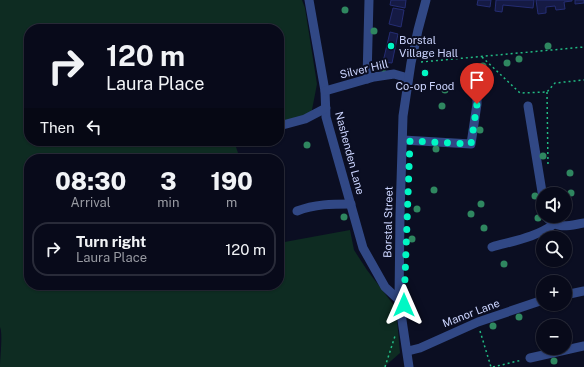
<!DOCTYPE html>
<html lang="en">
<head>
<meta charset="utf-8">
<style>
  :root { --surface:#080a1a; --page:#161827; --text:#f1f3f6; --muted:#989aa2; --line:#292b39 }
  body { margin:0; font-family:"Public Sans",sans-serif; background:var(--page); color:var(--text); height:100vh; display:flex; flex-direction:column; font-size:15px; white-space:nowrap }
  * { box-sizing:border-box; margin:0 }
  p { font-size:13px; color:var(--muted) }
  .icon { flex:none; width:22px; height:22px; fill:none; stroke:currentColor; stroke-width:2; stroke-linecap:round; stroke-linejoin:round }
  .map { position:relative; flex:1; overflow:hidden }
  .sheet { position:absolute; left:24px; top:154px; width:260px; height:136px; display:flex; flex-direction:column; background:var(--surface); border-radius:16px; box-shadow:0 1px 3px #0004,0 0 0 1px var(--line) }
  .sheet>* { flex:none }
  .banner { position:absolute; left:24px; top:24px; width:260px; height:122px; border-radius:16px; box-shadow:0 1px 3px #0004,0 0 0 1px var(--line); background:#080a1a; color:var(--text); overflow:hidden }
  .tools { position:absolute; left:536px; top:187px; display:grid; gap:8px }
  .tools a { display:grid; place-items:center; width:36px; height:36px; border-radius:50%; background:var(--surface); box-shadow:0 1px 3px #0004,0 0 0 1px var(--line); font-size:20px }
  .pin { position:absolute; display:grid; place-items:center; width:34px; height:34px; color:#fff; margin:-41px -17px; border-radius:50% 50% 50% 0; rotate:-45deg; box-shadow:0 0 4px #0007 }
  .pin .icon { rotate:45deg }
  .me { position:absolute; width:44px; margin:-22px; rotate:0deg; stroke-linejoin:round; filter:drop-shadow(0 0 3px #0008) }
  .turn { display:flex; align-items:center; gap:14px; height:84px; padding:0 16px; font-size:18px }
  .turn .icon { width:52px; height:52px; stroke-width:2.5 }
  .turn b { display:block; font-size:28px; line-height:34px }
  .then { display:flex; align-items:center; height:38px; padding:0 16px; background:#0003; gap:8px; font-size:15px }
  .eta { display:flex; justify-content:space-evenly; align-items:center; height:68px; text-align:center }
  .eta b { font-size:24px; font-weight:800; line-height:28px }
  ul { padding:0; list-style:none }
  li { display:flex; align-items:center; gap:12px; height:54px; margin:0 8px 6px; padding:0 8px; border:2px solid var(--line); border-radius:16px }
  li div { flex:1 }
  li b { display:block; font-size:15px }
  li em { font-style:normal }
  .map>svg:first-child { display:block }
  .green { fill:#0e2c22 }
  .building { fill:#151a44; stroke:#252d73 }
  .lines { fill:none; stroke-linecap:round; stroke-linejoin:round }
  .path { stroke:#22bc84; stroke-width:1.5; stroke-dasharray:2 3; stroke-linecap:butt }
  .minor { stroke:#314885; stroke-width:9 }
  .tree { fill:#2f8760 }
  .route { stroke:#00f7c4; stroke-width:7; stroke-dasharray:0 12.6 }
  .poi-dot { fill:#00f7c4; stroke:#0b0e22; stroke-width:1.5 }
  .labels { text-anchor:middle; stroke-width:4; stroke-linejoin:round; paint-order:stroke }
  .poi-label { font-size:11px; fill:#ccd5ff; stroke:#0b0e22; text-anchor:start }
  .street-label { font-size:11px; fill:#ccd5ff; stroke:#0b0e22 }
</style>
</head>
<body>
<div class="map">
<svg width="584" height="367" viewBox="0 0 584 367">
  <rect width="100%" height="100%" fill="#0b0e22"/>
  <!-- green -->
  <path class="green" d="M 0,0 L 302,0 L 305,8 L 317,84 L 311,115 L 279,123 L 279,29 L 29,29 L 29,141 L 234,141 L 240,159 L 29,159 L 29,285 L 279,285 L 279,243 L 350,230 L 354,250 L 367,270 L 396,308 L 400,353 L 384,367 L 0,367 C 0,358 3,333 0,327 Z"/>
  <!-- building -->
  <g class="building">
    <polygon points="391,0 406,0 405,8 390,5"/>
    <polygon points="478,0 491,0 490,7 477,5"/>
    <polygon points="496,0 534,0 533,8 503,5 502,12 495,11"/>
    <polygon points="536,0 572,0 572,1 564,2 565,9 556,10 555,6 546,7 546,13 538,14"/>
    <polygon points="575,0 584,0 584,3 575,4"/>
    <polygon points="393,8 404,10 401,27 389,24"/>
    <polygon points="390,32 398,34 392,63 383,62"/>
  </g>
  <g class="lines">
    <!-- path -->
    <g class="path">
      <polyline points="482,57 520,93 547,92 555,83 584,80"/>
      <polyline points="421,62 584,47"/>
      <polyline points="547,92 548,166"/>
      <polyline points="480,331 491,367"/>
      <polyline points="385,367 395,336"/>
      <polyline points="493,367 522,360"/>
    </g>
    <!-- minor -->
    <g class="minor">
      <polyline points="309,0 325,91 326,117 363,248 385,287 399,300"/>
      <polyline points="367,79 369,0"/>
      <polyline points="325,91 374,77 394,74 408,78"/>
      <polyline points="528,106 543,198"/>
      <polyline points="279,126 305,119 326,108"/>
      <polyline points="403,140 471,144 477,104 477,92"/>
      <path d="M 297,211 C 315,204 332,204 351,204"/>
      <path d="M 545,216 C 559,230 566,226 584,223"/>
      <path d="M 492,247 C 513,241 537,237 554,224"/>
      <polyline points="565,295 584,291"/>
      <polyline points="408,351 420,348 478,322 543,300"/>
      <polyline points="530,358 584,346"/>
      <polyline points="409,367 399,300 400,215 403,116 411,63 418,30 426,0"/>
    </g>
  </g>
  <!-- trees -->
  <g class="tree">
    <circle cx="345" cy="10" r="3.5"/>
    <circle cx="374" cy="31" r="3.5"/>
    <circle cx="548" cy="46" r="3.5"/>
    <circle cx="519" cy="59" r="3.5"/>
    <circle cx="507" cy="63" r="3.5"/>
    <circle cx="483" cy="66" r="3.5"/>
    <circle cx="383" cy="68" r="3.5"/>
    <circle cx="486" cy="86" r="3.5"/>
    <circle cx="445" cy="90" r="3.5"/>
    <circle cx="442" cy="106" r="3.5"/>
    <circle cx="480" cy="130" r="3.5"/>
    <circle cx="307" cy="145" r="3.5"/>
    <circle cx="436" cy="149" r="3.5"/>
    <circle cx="543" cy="156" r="3.5"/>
    <circle cx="570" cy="173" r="3.5"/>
    <circle cx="434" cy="190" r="3.5"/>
    <circle cx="571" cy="193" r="3.5"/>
    <circle cx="535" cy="196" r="3.5"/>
    <circle cx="481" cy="204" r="3.5"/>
    <circle cx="417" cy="209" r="3.5"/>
    <circle cx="471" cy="214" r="3.5"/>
    <circle cx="344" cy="217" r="3.5"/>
    <circle cx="538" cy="218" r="3.5"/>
    <circle cx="484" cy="228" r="3.5"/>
    <circle cx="412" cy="239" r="3.5"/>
    <circle cx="504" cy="264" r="3.5"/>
    <circle cx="519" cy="317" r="3.5"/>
    <circle cx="493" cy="326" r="3.5"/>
    <circle cx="554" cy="361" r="3.5"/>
  </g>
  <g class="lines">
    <!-- route -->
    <polyline class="route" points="404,305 410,141 471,144 477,104"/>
  </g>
  <!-- markers -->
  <g class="poi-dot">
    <circle cx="391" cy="46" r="4"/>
    <circle cx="425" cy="73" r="4"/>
  </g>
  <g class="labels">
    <!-- poi labels -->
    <g class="poi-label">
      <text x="399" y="44">Borstal<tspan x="399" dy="13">Village Hall</tspan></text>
      <text x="425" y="90" text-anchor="middle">Co-op Food</text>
    </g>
    <!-- street labels -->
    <g class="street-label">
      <text transform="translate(364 69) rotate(-13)" y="4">Silver Hill</text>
      <text transform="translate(350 153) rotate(75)" y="4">Nashenden Lane</text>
      <text transform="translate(388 222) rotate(-89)" y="4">Borstal Street</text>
      <text transform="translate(471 313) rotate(-21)" y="4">Manor Lane</text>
    </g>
  </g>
</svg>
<div class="tools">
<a><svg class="icon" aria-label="sound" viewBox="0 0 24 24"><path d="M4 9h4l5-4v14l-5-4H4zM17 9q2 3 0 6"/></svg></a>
<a><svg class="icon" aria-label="search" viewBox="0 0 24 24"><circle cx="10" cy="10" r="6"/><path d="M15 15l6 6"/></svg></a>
<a>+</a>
<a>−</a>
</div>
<div class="pin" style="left:477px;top:104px;background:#d93025"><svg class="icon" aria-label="arrive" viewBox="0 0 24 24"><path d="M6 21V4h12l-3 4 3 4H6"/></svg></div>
<svg class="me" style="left:404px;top:305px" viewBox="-20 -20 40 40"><path d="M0-17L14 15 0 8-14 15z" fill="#00f7c4" stroke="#fff" stroke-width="4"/></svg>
<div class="banner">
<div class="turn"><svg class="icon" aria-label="right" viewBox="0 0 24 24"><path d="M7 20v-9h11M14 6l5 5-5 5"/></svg><div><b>120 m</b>Laura Place</div></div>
<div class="then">Then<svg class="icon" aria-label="left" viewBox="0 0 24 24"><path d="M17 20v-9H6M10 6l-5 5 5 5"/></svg></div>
</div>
<section class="sheet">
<div class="eta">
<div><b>08:30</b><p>Arrival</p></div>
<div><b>3</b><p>min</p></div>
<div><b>190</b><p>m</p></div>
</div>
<ul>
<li><svg class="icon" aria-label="right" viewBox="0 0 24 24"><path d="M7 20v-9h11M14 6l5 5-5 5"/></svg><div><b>Turn right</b><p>Laura Place</p></div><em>120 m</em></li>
</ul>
</section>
</div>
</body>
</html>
